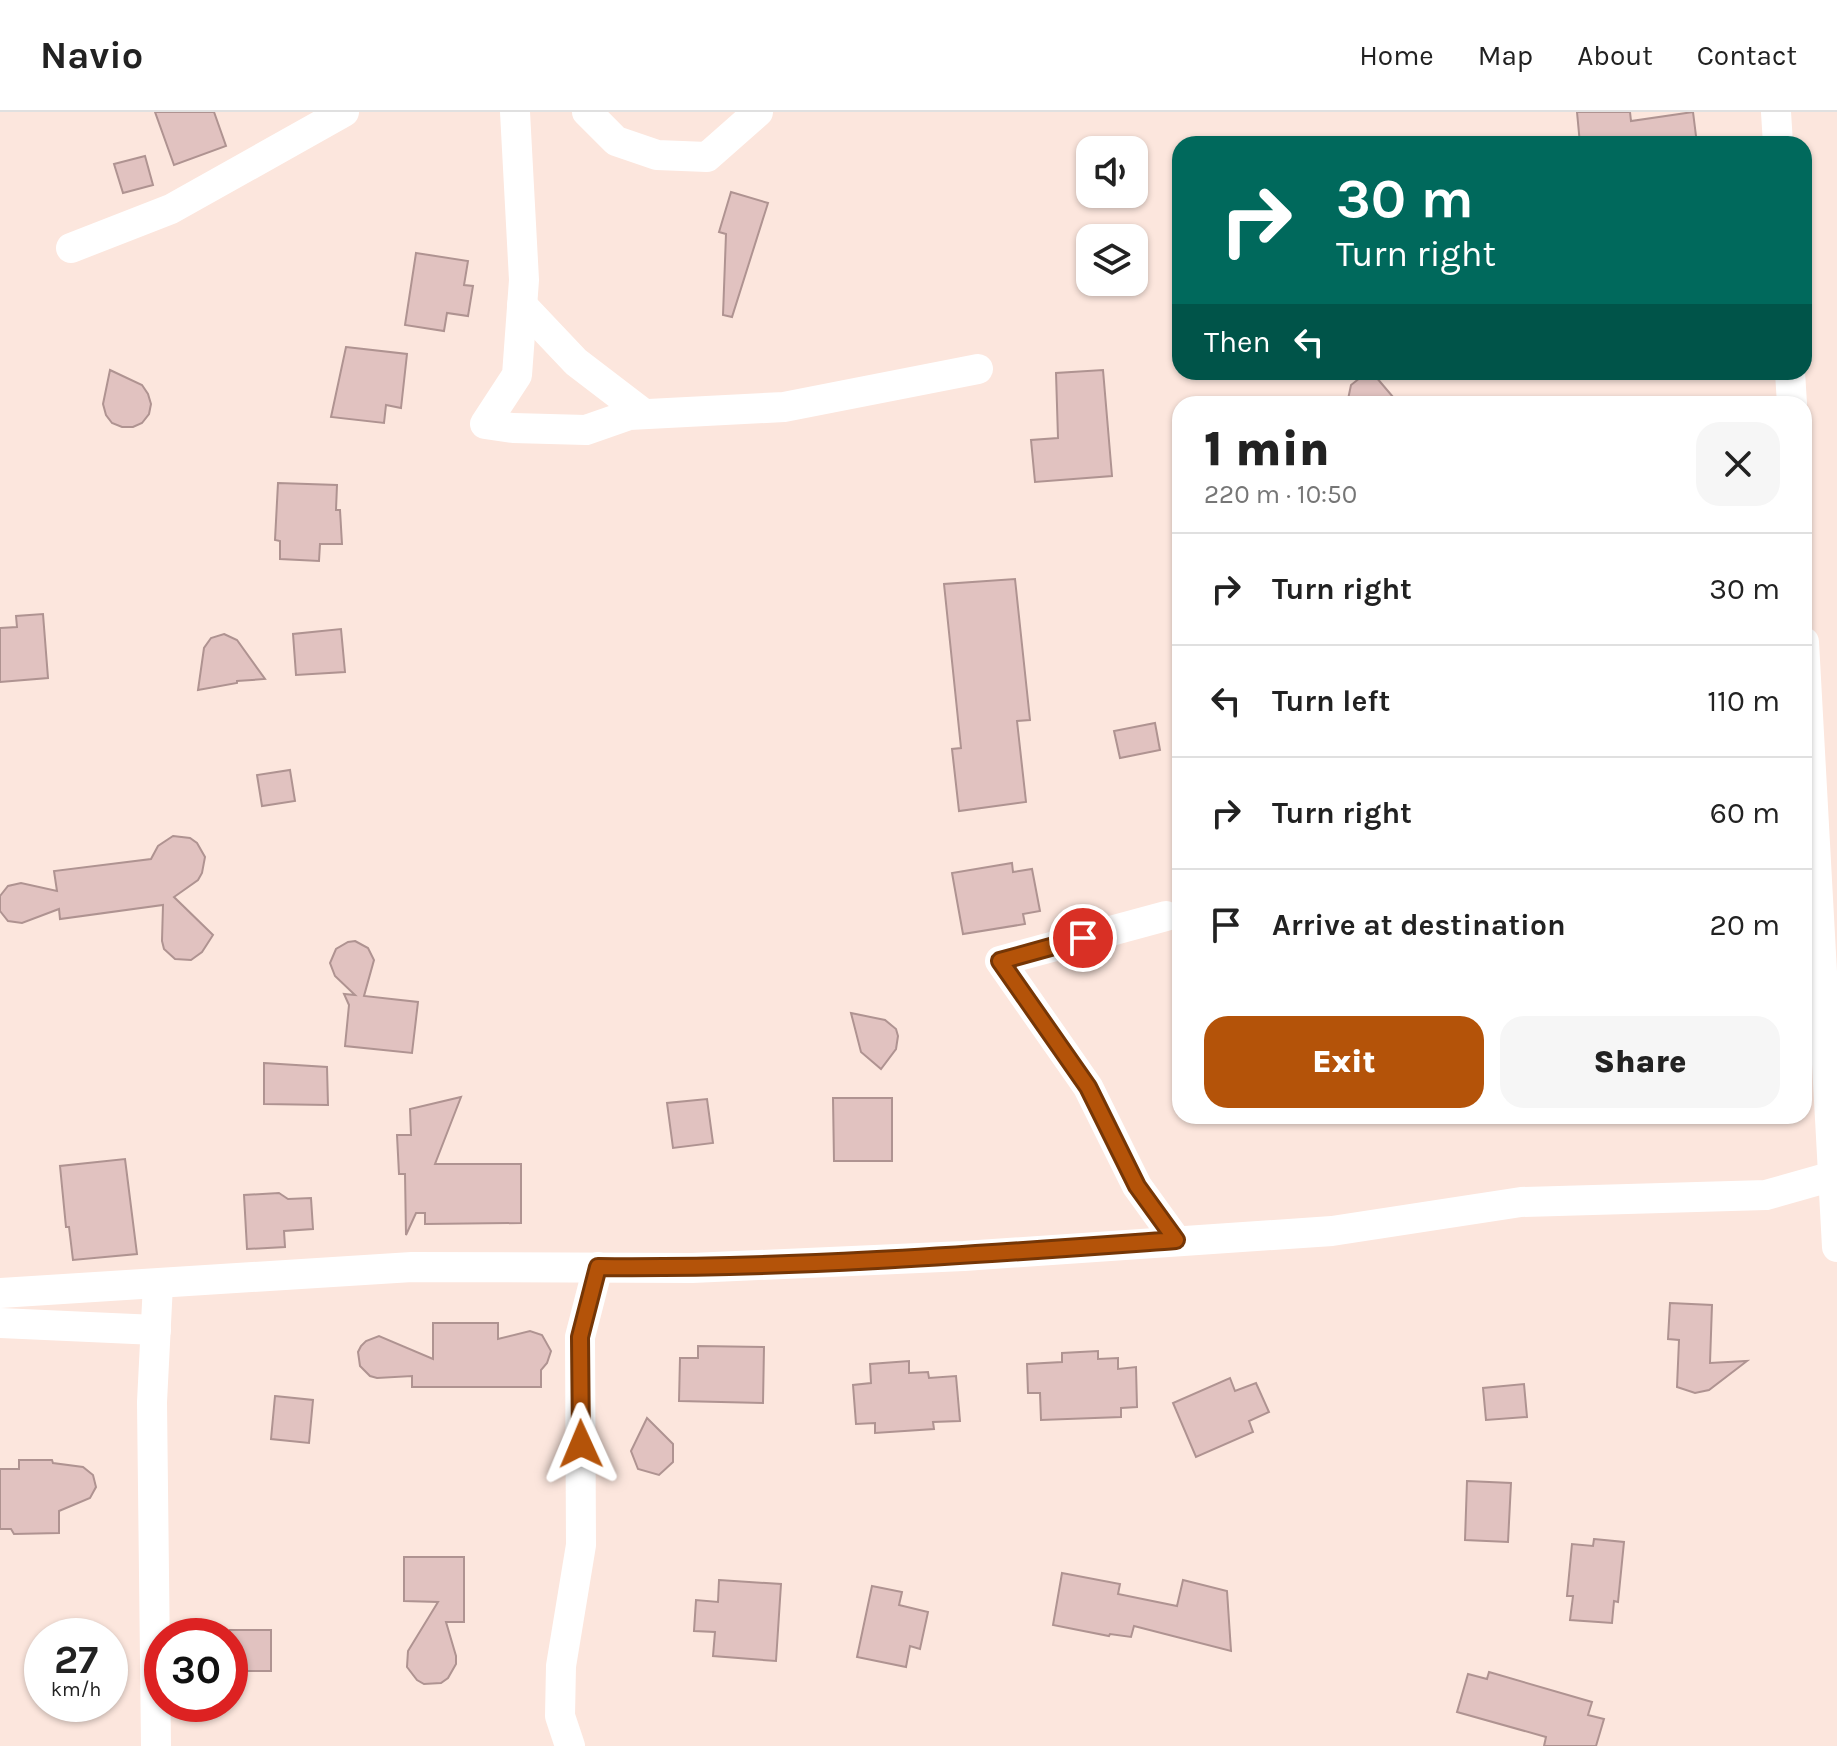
<!DOCTYPE html>
<html lang="en">
<head>
<meta charset="utf-8">
<style>
  :root { --surface:#fff; --page:#f6f6f6; --text:#222; --muted:#767676; --line:#e0e0e0; --accent:#b45309 }
  body { margin:0; font-family:Karla,sans-serif; background:var(--page); color:var(--text); height:100vh; display:flex; flex-direction:column; font-size:30px; white-space:nowrap }
  * { box-sizing:border-box; margin:0 }
  p { font-size:26px; color:var(--muted) }
  .icon { flex:none; width:44px; height:44px; fill:none; stroke:currentColor; stroke-width:2; stroke-linecap:round; stroke-linejoin:round }
  .map { position:relative; flex:1; overflow:hidden }
  .panel { position:absolute; left:1172px; top:284px; width:640px; height:728px; display:flex; flex-direction:column; background:var(--surface); border-radius:24px; box-shadow:0 2px 6px #0004 }
  .panel>* { flex:none }
  .hud { position:absolute; left:1172px; top:24px; width:640px; height:244px; border-radius:24px; box-shadow:0 2px 6px #0004; background:#00695c; color:#fff; overflow:hidden }
  .tools { position:absolute; left:1076px; top:24px; display:grid; gap:16px }
  .tools a { display:grid; place-items:center; width:72px; height:72px; border-radius:16px; background:var(--surface); box-shadow:0 2px 6px #0004; font-size:40px }
  .speed { position:absolute; left:24px; top:1506px; display:flex; gap:16px; font-size:40px; font-weight:700; text-align:center }
  .speed>* { display:grid; place-content:center; width:104px; height:104px; border-radius:50%; background:var(--surface); box-shadow:0 2px 6px #0004; line-height:1 }
  .speed small { font-size:20px; font-weight:400 }
  .speed .limit { border:12px solid #d22; background:#fff; color:#111 }
  .pin { position:absolute; display:grid; place-items:center; width:68px; height:68px; color:#fff; margin:-34px; border:4px solid #fff; border-radius:50%; box-shadow:0 2px 8px #0007 }
  .me { position:absolute; width:88px; margin:-44px; rotate:359deg; stroke-linejoin:round; filter:drop-shadow(0 0 6px #0008) }
  .turn { display:flex; align-items:center; gap:28px; height:168px; padding:0 32px; font-size:36px }
  .turn .icon { width:104px; height:104px; stroke-width:2.5 }
  .turn b { display:block; font-size:56px; line-height:68px }
  .then { display:flex; align-items:center; height:76px; padding:0 32px; background:#0003; gap:16px; font-size:30px }
  .round { display:grid; place-items:center; flex:none; width:84px; height:84px; border-radius:24px; background:var(--page) }
  .summary { display:flex; align-items:center; justify-content:space-between; height:136px; padding:0 32px }
  h1 { font-size:48px; font-weight:800; line-height:60px }
  .button { display:flex; gap:16px; margin-top:auto; padding:16px 32px }
  .button a { flex:1; height:92px; border-radius:24px; background:var(--accent); color:#fff; font-size:32px; font-weight:800; line-height:92px; text-align:center }
  .button a+a { background:var(--page); color:var(--text) }
  ul { padding:0; list-style:none }
  li { display:flex; align-items:center; gap:24px; height:112px; padding:0 32px; border-top:2px solid var(--line) }
  li div { flex:1 }
  li b { display:block; font-size:30px }
  li em { font-style:normal }
  header { display:flex; align-items:center; gap:48px; box-sizing:border-box; height:112px; padding:0 40px; background:var(--surface); border-bottom:2px solid var(--line) }
  header strong { font-size:38px }
  nav { display:flex; gap:44px; margin-inline-start:auto; font-size:28px }
  .map>svg:first-child { display:block }
  .building { fill:#e1c2c0; stroke:#af9391; stroke-width:2 }
  .lines { fill:none; stroke-linecap:round; stroke-linejoin:round }
  .street { stroke:#fff; stroke-width:30 }
  .route-casing { stroke:#753606; stroke-width:20 }
  .route { stroke:#b45309; stroke-width:14 }
</style>
</head>
<body>
<header>
<strong>Navio</strong>
<nav><a>Home</a><a>Map</a><a>About</a><a>Contact</a></nav>
</header>
<div class="map">
<svg width="1837" height="1634" viewBox="0 0 1837 1634">
  <rect width="100%" height="100%" fill="#fce6dd"/>
  <!-- building -->
  <g class="building">
    <polygon points="155,0 214,0 226,34 174,53"/>
    <polygon points="1577,0 1630,0 1631,9 1693,0 1697,32 1580,32"/>
    <polygon points="145,44 153,73 123,81 114,52"/>
    <polygon points="731,80 768,91 732,205 723,203 726,122 719,120"/>
    <polygon points="416,141 468,149 464,173 473,174 468,204 447,201 444,219 405,213"/>
    <polygon points="346,235 407,242 401,296 386,293 384,311 331,305"/>
    <polygon points="110,258 142,273 148,282 151,292 149,302 142,311 133,315 122,315 112,311 106,303 103,292"/>
    <polygon points="1103,258 1112,364 1035,370 1031,328 1058,326 1056,261"/>
    <polygon points="1365,262 1376,265 1399,292 1347,292 1351,273"/>
    <polygon points="278,371 337,373 336,398 340,398 342,432 320,432 319,449 280,447 280,429 275,428"/>
    <polygon points="1015,467 1030,608 1017,609 1026,690 959,699 952,637 961,636 944,472"/>
    <polygon points="43,502 48,566 0,570 0,516 17,515 16,504"/>
    <polygon points="341,517 345,560 296,563 293,522"/>
    <polygon points="224,522 237,528 265,567 237,569 237,571 198,578 204,536 211,526"/>
    <polygon points="1155,611 1160,638 1120,646 1114,619"/>
    <polygon points="290,658 295,689 262,694 257,663"/>
    <polygon points="173,724 190,726 197,731 205,745 202,761 198,768 174,785 213,823 202,840 191,848 175,847 164,837 162,829 163,793 60,807 59,797 22,811 8,809 0,799 0,784 8,774 21,771 57,779 54,759 151,747 158,734"/>
    <polygon points="1012,751 1013,760 1032,757 1040,799 1023,802 1025,812 963,822 952,761"/>
    <polygon points="355,829 368,836 374,848 364,884 418,890 412,941 345,934 349,893 344,882 355,883 335,864 330,851 336,837 348,830"/>
    <polygon points="851,901 885,908 896,917 898,924 896,937 881,957 861,940"/>
    <polygon points="264,951 327,955 328,993 264,992"/>
    <polygon points="461,985 435,1052 521,1052 521,1111 425,1112 425,1101 416,1101 406,1123 405,1062 399,1062 397,1023 411,1023 410,997"/>
    <polygon points="833,986 892,986 892,1049 834,1049"/>
    <polygon points="707,987 713,1031 673,1036 667,991"/>
    <polygon points="125,1047 137,1142 73,1148 69,1115 66,1115 60,1054"/>
    <polygon points="279,1081 288,1087 311,1086 313,1117 284,1119 285,1135 247,1137 244,1083"/>
    <polygon points="1670,1191 1712,1193 1710,1251 1747,1249 1709,1278 1695,1281 1677,1275 1679,1228 1668,1227"/>
    <polygon points="433,1211 498,1211 498,1227 530,1219 542,1223 551,1239 547,1251 541,1258 541,1275 412,1275 412,1264 377,1266 370,1264 360,1254 358,1240 361,1234 366,1229 379,1224 433,1247"/>
    <polygon points="698,1234 764,1235 763,1291 679,1289 680,1246 698,1246"/>
    <polygon points="1098,1239 1098,1247 1118,1246 1118,1257 1136,1255 1137,1295 1121,1296 1121,1305 1041,1308 1040,1281 1028,1281 1027,1252 1062,1250 1062,1241"/>
    <polygon points="909,1249 909,1261 928,1260 929,1266 956,1264 960,1309 933,1310 934,1317 875,1321 875,1311 856,1312 853,1273 871,1271 870,1252"/>
    <polygon points="1230,1266 1235,1279 1256,1271 1269,1300 1249,1309 1253,1320 1196,1345 1173,1291"/>
    <polygon points="1524,1272 1527,1305 1486,1308 1483,1276"/>
    <polygon points="275,1284 313,1288 309,1331 271,1327"/>
    <polygon points="647,1306 673,1332 673,1350 659,1363 638,1357 631,1339"/>
    <polygon points="19,1348 52,1348 53,1351 83,1355 93,1363 96,1375 90,1386 59,1399 59,1421 14,1422 11,1417 0,1417 0,1357 19,1357"/>
    <polygon points="1467,1369 1511,1371 1508,1430 1465,1428"/>
    <polygon points="1594,1427 1624,1430 1618,1490 1614,1489 1612,1511 1570,1508 1573,1484 1567,1484 1572,1432 1593,1434"/>
    <polygon points="404,1445 464,1445 464,1510 446,1510 456,1544 456,1552 448,1566 441,1571 424,1572 417,1568 407,1555 408,1539 438,1490 404,1489"/>
    <polygon points="1062,1461 1120,1472 1118,1482 1177,1494 1183,1468 1227,1479 1231,1539 1134,1514 1131,1525 1110,1522 1109,1524 1053,1513"/>
    <polygon points="719,1468 781,1472 776,1549 713,1544 715,1520 694,1519 696,1488 718,1490"/>
    <polygon points="872,1474 902,1480 899,1493 928,1500 920,1537 910,1534 906,1555 857,1545"/>
    <rect x="230" y="1518" width="41" height="41"/>
    <polygon points="1489,1560 1592,1590 1588,1603 1604,1607 1596,1634 1544,1634 1546,1625 1457,1600 1468,1562 1487,1567"/>
  </g>
  <g class="lines">
    <!-- street -->
    <g class="street">
      <polyline points="515,0 524,168 517,263 485,312 513,316 586,318 629,303 784,295 978,257"/>
      <polyline points="587,0 616,29 657,43 707,45 758,0"/>
      <polyline points="1776,0 1778,32"/>
      <polyline points="71,136 171,97 344,0"/>
      <polyline points="522,193 576,250 644,302"/>
      <polyline points="1790,260 1792,292"/>
      <polyline points="1804,530 1837,1135"/>
      <polyline points="1166,804 1000,849 1088,975 1137,1074 1176,1128"/>
      <polyline points="0,1181 412,1155 692,1156 964,1144 1332,1119 1521,1090 1766,1083 1837,1063"/>
      <polyline points="0,1211 156,1218"/>
      <polyline points="156,1634 152,1290 158,1172"/>
      <polyline points="570,1634 560,1604 561,1554 581,1433 580,1225 598,1155"/>
    </g>
  </g>
  <g class="lines">
    <defs>
      <path id="route" d="M 581,1332 L 580,1225 L 598,1155 C 791,1157 984,1142 1176,1128 L 1137,1074 L 1088,975 L 1000,849 L 1083,826"/>
    </defs>
    <!-- route casing -->
    <use href="#route" class="route-casing"/>
    <!-- route -->
    <use href="#route" class="route"/>
  </g>
</svg>
<div class="tools">
<a><svg class="icon" aria-label="sound" viewBox="0 0 24 24"><path d="M4 9h4l5-4v14l-5-4H4zM17 9q2 3 0 6"/></svg></a>
<a><svg class="icon" aria-label="layers" viewBox="0 0 24 24"><path d="M12 4l9 5-9 5-9-5zM3 14l9 5 9-5"/></svg></a>
</div>
<div class="speed"><div>27<small>km/h</small></div><div class="limit">30</div></div>
<div class="pin" style="left:1083px;top:826px;background:#d93025"><svg class="icon" aria-label="arrive" viewBox="0 0 24 24"><path d="M6 21V4h12l-3 4 3 4H6"/></svg></div>
<svg class="me" style="left:581px;top:1332px" viewBox="-20 -20 40 40"><path d="M0-17L14 15 0 8-14 15z" fill="#b45309" stroke="#fff" stroke-width="4"/></svg>
<div class="hud">
<div class="turn"><svg class="icon" aria-label="right" viewBox="0 0 24 24"><path d="M7 20v-9h11M14 6l5 5-5 5"/></svg><div><b>30 m</b>Turn right</div></div>
<div class="then">Then<svg class="icon" aria-label="left" viewBox="0 0 24 24"><path d="M17 20v-9H6M10 6l-5 5 5 5"/></svg></div>
</div>
<section class="panel">
<div class="summary"><div><h1>1 min</h1><p>220 m · 10:50</p></div><a class="round"><svg class="icon" aria-label="close" viewBox="0 0 24 24"><path d="M6 6l12 12M18 6L6 18"/></svg></a></div>
<ul>
<li><svg class="icon" aria-label="right" viewBox="0 0 24 24"><path d="M7 20v-9h11M14 6l5 5-5 5"/></svg><div><b>Turn right</b></div><em>30 m</em></li>
<li><svg class="icon" aria-label="left" viewBox="0 0 24 24"><path d="M17 20v-9H6M10 6l-5 5 5 5"/></svg><div><b>Turn left</b></div><em>110 m</em></li>
<li><svg class="icon" aria-label="right" viewBox="0 0 24 24"><path d="M7 20v-9h11M14 6l5 5-5 5"/></svg><div><b>Turn right</b></div><em>60 m</em></li>
<li><svg class="icon" aria-label="arrive" viewBox="0 0 24 24"><path d="M6 21V4h12l-3 4 3 4H6"/></svg><div><b>Arrive at destination</b></div><em>20 m</em></li>
</ul>
<div class="button"><a>Exit</a><a>Share</a></div>
</section>
</div>
</body>
</html>
